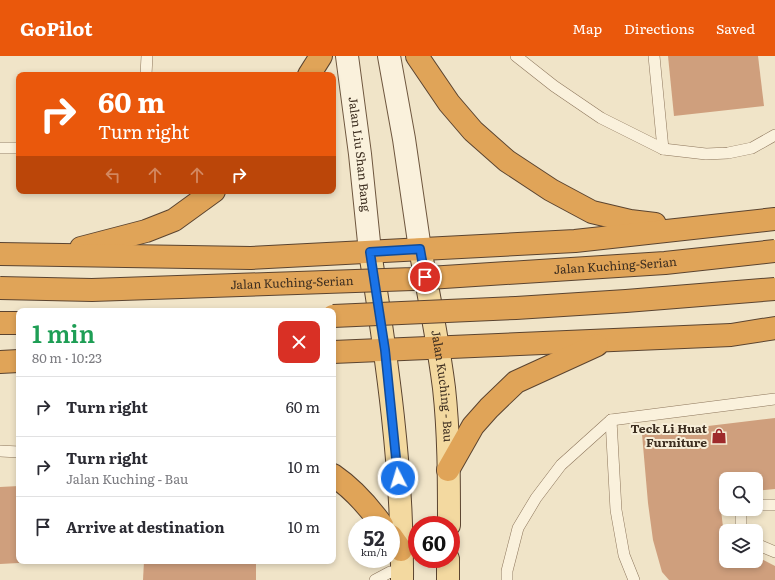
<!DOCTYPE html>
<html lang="en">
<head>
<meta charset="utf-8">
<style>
  :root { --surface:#fff; --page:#f2f2f3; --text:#2b2b33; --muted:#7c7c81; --line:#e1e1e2; --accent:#ea580c }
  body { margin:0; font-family:Literata,serif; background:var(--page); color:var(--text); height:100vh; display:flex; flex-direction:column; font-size:15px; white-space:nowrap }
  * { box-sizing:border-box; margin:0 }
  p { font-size:13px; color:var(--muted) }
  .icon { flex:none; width:22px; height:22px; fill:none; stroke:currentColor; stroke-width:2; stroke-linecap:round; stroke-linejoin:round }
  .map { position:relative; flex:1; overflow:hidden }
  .sheet { position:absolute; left:16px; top:252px; width:320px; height:256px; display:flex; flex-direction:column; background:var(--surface); border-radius:8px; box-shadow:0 2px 6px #0003 }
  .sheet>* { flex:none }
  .banner { position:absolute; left:16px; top:16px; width:320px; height:122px; border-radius:8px; box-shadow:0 2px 6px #0003; background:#ea580c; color:#fff; overflow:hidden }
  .tools { position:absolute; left:719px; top:416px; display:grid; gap:8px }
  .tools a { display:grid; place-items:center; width:44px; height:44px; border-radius:8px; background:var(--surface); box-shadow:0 2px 6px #0003; font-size:20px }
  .speed { position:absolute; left:348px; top:460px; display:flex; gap:8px; font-size:20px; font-weight:700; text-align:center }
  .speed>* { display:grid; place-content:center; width:52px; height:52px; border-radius:50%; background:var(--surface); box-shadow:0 2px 6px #0003; line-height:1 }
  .speed small { font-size:10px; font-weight:400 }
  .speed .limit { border:6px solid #d22; background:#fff; color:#111 }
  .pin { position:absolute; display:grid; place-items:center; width:34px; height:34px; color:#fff; margin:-17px; border:2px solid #fff; border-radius:50%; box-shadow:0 1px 4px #0007 }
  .me { position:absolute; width:44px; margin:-22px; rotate:355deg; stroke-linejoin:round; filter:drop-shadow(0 0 3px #0008) }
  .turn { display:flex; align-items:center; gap:14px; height:84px; padding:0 16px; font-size:18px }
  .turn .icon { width:52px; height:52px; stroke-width:2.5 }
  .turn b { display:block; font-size:28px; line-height:34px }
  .lanes { display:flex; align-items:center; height:38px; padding:0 16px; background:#0003; justify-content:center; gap:20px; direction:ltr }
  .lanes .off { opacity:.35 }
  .round { display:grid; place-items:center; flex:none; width:42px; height:42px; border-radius:8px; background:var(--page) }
  .summary { display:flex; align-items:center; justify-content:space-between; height:68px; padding:0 16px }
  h1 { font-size:24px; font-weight:600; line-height:30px; color:#1e9e55 }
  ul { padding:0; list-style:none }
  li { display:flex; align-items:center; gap:12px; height:60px; padding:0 16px; border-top:1px solid var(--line) }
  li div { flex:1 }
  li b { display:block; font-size:15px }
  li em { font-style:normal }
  header { display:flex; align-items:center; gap:24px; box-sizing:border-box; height:56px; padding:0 20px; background:var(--accent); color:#fff }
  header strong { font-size:19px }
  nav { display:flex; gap:22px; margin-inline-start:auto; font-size:14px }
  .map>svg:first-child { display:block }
  .building { fill:#cf9f7d }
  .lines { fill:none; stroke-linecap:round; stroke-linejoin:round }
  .lane-casing { stroke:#8d765c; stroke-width:12 }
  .secondary-casing { stroke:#6f573f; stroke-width:24 }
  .primary-casing { stroke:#5b4430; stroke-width:24 }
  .highway-casing { stroke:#5b4430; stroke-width:24 }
  .lane { stroke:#faf1dc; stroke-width:11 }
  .secondary { stroke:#faf1dc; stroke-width:22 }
  .primary { stroke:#f3d9a0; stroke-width:22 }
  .highway { stroke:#e0a458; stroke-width:22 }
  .highway-bridge-casing { stroke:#5b4430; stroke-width:24; stroke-linecap:butt }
  .highway-bridge { stroke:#e0a458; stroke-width:22 }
  .route-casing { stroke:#114b97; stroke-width:10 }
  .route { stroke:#1a73e8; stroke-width:7 }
  .labels { text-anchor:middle; stroke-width:4; stroke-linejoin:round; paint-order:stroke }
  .street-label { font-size:12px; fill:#3d2e20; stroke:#f7eed8 }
  .poi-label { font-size:12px; font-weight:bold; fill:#3d2e20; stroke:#f7eed8; text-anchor:end }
</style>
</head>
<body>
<header>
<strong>GoPilot</strong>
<nav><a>Map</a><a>Directions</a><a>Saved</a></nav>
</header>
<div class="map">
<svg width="775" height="524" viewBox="0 0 775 524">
  <rect width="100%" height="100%" fill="#f0e4c8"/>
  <!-- building -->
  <g class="building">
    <polygon points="668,0 758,0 764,50 674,60"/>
    <polygon points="775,362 775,433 756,435 756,423 726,423 726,438 719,438 724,479 726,480 726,505 756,505 756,500 775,510 775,524 669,524 662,516 653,484 648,447 642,378"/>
    <polygon points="19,430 19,507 0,508 0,431"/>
    <polygon points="144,505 256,505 256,524 143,524"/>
  </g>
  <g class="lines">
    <defs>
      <g id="lane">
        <polyline points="516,0 554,30 601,62 663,93 706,98 728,97 752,92 775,79"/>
        <polyline points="654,0 663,93"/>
        <polyline points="146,19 147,0"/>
        <polyline points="0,92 19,92"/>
        <polyline points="611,364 616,454 624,499 634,524"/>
        <polyline points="0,395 19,396"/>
        <polyline points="756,449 775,449"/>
        <polyline points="741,453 741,475"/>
        <polyline points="756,488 775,496"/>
        <polyline points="375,524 390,516 402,519"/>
        <polyline points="507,524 507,515 518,472 536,442 561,409 611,364 775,343"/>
      </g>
      <g id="secondary">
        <path id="s1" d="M 347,0 L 360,98 L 370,196"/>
        <polyline points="389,0 404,83 420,193"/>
      </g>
      <g id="primary">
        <path id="s2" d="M 420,193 C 429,239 438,285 444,332 C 449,377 449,423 449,469"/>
        <path d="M 370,196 C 387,304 403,414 402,524"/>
        <polyline points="448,524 448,503"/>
      </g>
      <g id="highway">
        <polyline points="417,0 449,47 473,75 507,105 551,134 592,156 630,165 655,168"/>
        <polyline points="309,19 321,0"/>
        <polyline points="81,192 146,175 174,164 214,135"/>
        <polyline points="0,198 251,202 575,185 775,163"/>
        <polyline points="0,267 19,267"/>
        <polyline points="333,296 731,279 775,272"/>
        <polyline points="0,306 19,305"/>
        <polyline points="448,414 473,370 489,352 516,326 597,289"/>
        <path d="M 333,419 C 352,432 369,451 382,469"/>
        <polyline points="391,480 401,494"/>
      </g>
    </defs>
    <!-- lane casing -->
    <use href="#lane" class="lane-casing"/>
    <!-- secondary casing -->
    <use href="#secondary" class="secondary-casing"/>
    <!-- primary casing -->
    <use href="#primary" class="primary-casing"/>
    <!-- highway casing -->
    <use href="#highway" class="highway-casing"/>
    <!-- lane -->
    <use href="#lane" class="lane"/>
    <!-- secondary -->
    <use href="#secondary" class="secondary"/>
    <!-- primary -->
    <use href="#primary" class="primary"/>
    <!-- highway -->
    <use href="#highway" class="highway"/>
    <defs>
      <g id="highway-bridge">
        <path id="s3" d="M 0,232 L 92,234 L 413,223 L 665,207 L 775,195"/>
        <polyline points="333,260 516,252 626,245 775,233"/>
      </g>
    </defs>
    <!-- highway-bridge casing -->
    <use href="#highway-bridge" class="highway-bridge-casing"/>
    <!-- highway-bridge -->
    <use href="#highway-bridge" class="highway-bridge"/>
  </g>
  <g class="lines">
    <defs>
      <polyline id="route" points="398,422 385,294 370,196 420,193 425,221"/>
    </defs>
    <!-- route casing -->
    <use href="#route" class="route-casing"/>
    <!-- route -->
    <use href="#route" class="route"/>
  </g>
  <!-- icons -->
  <defs>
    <symbol id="shop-bare" viewBox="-9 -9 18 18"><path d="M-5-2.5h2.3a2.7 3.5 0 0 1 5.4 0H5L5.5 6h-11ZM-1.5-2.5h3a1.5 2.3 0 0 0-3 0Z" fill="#9e2a2b" stroke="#f7eed8" stroke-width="2.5" paint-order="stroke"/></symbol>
  </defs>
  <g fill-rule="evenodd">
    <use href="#shop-bare" x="708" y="369" width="22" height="22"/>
  </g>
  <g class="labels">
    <!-- street labels -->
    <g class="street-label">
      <text dy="4" stroke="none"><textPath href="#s1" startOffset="99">Jalan Liu Shan Bang</textPath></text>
      <text dy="4" stroke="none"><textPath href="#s3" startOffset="616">Jalan Kuching-Serian</textPath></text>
      <text dy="4" stroke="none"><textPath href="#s3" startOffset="292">Jalan Kuching-Serian</textPath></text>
      <text dy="4" stroke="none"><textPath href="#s2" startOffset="139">Jalan Kuching - Bau</textPath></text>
    </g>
    <!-- poi labels -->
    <g class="poi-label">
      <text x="707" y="377">Teck Li Huat<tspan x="707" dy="14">Furniture</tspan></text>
    </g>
  </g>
</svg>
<div class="tools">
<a><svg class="icon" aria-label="search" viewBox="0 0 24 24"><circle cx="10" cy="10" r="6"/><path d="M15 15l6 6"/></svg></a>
<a><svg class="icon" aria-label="layers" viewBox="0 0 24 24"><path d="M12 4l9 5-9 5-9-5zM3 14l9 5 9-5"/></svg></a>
</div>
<div class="speed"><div>52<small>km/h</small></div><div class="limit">60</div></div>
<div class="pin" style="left:425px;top:221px;background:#d93025"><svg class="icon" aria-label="arrive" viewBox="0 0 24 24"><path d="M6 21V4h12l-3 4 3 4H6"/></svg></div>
<svg class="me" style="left:398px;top:422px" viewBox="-20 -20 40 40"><circle r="17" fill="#1a73e8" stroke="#fff" stroke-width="3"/><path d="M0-11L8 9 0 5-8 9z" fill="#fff"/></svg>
<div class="banner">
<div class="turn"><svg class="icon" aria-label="right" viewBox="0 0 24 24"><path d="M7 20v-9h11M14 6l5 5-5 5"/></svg><div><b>60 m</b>Turn right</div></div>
<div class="lanes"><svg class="icon off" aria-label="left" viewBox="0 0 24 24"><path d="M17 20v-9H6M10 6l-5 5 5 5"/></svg><svg class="icon off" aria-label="ahead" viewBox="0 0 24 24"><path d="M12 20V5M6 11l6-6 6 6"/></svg><svg class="icon off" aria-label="ahead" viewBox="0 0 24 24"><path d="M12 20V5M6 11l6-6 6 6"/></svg><svg class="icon" aria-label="right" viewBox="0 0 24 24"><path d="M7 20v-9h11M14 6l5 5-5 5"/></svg></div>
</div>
<section class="sheet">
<div class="summary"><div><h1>1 min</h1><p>80 m · 10:23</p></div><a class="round" style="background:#d93025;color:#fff"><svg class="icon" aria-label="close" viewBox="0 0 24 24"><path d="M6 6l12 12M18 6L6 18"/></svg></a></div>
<ul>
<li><svg class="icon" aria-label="right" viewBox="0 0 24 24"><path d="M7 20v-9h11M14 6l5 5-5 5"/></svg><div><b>Turn right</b></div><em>60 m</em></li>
<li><svg class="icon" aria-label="right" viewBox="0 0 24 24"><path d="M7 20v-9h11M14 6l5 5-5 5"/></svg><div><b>Turn right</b><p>Jalan Kuching - Bau</p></div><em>10 m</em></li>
<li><svg class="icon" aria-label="arrive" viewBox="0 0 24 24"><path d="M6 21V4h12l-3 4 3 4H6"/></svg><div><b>Arrive at destination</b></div><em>10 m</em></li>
</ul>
</section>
</div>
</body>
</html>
